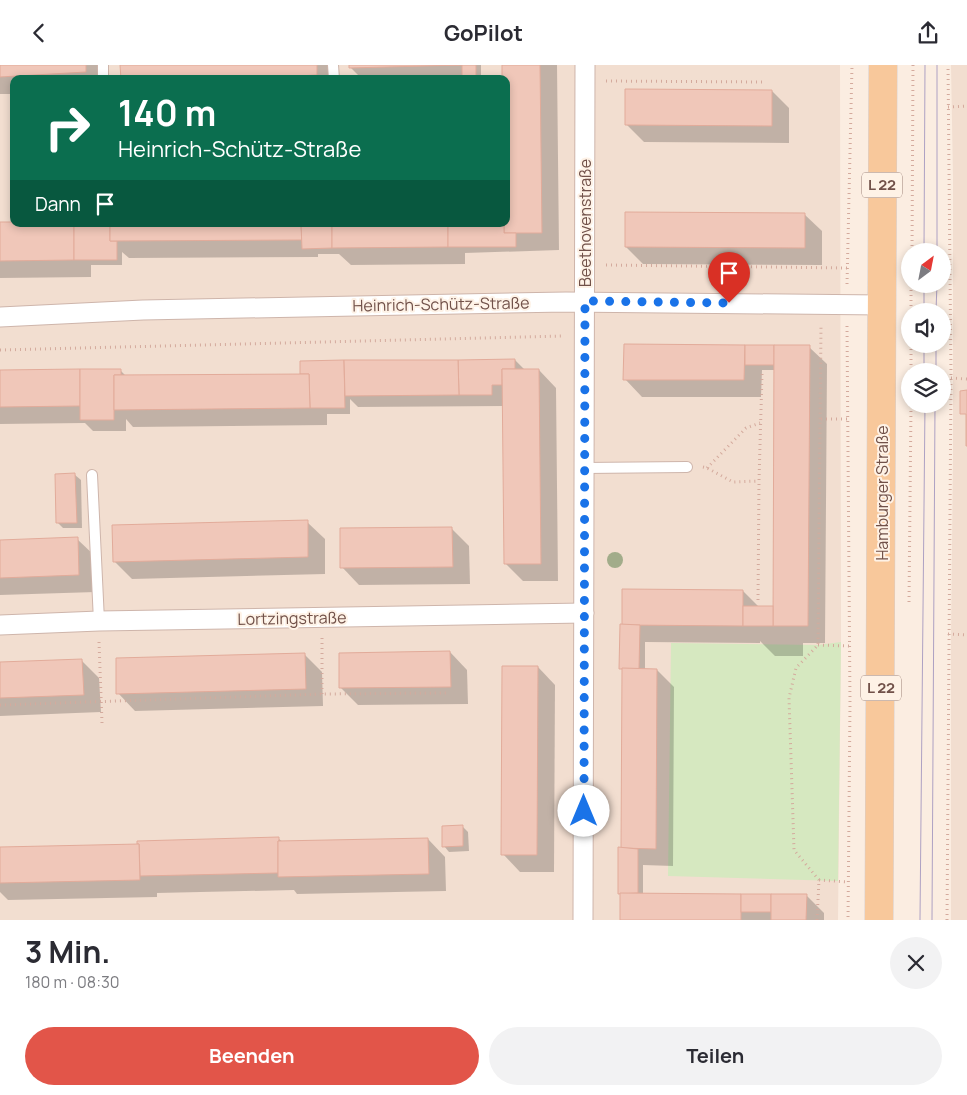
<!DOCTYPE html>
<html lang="de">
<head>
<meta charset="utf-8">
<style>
  :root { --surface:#fff; --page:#f2f2f3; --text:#2b2b33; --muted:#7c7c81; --accent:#e25549 }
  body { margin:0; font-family:Manrope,sans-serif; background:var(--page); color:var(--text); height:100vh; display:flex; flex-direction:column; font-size:19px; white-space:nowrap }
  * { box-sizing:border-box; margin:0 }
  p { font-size:16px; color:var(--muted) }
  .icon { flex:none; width:28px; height:28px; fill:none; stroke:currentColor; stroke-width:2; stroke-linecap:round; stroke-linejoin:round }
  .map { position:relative; height:855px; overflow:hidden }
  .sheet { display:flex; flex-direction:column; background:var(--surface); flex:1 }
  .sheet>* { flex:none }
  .banner { position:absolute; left:10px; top:10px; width:500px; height:152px; border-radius:10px; box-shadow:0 2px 8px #0003; background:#0b6e4f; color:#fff; overflow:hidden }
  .needle { width:32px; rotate:32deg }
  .buttons { position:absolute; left:901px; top:178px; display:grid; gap:10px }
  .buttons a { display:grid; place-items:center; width:50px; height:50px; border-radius:50%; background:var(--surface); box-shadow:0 2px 8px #0003; font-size:25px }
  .pin { position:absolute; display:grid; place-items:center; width:42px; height:42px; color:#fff; margin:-51px -21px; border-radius:50% 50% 50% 0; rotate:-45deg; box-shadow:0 0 5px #0007 }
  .pin .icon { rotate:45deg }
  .me { position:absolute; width:55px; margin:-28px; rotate:0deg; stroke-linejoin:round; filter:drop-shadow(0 0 4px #0008) }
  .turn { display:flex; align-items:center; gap:18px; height:105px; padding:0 25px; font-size:22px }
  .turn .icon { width:65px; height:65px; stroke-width:2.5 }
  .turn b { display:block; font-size:35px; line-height:42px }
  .then { display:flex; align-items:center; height:48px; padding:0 25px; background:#0003; gap:10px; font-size:19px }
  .round { display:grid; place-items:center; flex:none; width:52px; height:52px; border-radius:26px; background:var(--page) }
  .overview { display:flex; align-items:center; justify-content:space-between; height:85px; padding:0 25px }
  h1 { font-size:30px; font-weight:700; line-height:38px }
  .primary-button { display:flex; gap:10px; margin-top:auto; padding:10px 25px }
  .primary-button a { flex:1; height:58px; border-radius:30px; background:var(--accent); color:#fff; font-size:20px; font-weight:700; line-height:58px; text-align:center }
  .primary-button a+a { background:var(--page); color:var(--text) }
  header { display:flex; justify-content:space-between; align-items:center; height:65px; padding:0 25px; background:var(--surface); font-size:22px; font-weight:700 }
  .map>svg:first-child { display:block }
  .residential { fill:#f2ded0; fill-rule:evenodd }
  .green { fill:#d6e8c0 }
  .shadow { fill:#0003 }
  .building { fill:#f0c7b9; stroke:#e2ab9a }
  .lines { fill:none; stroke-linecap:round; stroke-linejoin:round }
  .service-casing { stroke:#ceb5ab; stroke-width:12 }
  .minor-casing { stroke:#ceb5ab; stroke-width:21 }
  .primary-casing { stroke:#d7cecc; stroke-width:29 }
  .path { stroke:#d4aa9d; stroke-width:3; stroke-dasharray:1 4; stroke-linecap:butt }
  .service { stroke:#fff; stroke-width:10 }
  .minor { stroke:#fff; stroke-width:19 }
  .primary { stroke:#f8c89b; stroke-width:28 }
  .tram { stroke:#aea1c3; stroke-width:1 }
  .tree { fill:#a2ac8a }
  .route { stroke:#1a73e8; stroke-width:9; stroke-dasharray:0 16.2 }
  .labels { text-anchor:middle; stroke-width:4; stroke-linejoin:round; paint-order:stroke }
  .shield { fill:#fef2e6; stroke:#9b8178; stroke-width:1 }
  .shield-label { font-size:15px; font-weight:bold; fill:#715149 }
  .street-label { font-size:16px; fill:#715149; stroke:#fef2e6 }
</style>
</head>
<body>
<header><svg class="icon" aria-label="back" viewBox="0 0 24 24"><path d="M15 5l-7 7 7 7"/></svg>GoPilot<svg class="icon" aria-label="share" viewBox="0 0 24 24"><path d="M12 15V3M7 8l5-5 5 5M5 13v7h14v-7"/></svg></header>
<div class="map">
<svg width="967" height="855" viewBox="0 0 967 855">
  <rect width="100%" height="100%" fill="#fbede1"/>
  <!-- residential -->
  <g class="residential">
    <path d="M 0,0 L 840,0 L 841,577 L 838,855 L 0,855 ZM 14,14 L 506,14 L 506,159 L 14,159 Z"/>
    <polygon points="951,0 967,0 967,855 951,855 951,573 953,390 953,114"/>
  </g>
  <!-- green -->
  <polygon class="green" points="841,577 838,816 668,811 671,578 818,580"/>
  <!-- shadow -->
  <g class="shadow">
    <polygon points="0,0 102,0 102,14 14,14 14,29 0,29"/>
    <polygon points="121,0 333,0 334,14 122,14"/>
    <polygon points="350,0 481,0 481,14 362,14 350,2"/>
    <polygon points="503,0 557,0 559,185 465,188 465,199 351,200 339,189 318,189 318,192 129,193 122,187 122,200 91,200 91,212 0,213 0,158 506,159 506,14"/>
    <polygon points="772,26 789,43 789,78 644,77 626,59"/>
    <polygon points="804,149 822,166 822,200 643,199 626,182"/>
    <polygon points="625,280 809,282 827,299 825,578 803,578 803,591 775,591 760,576 760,578 645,577 645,605 657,605 674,622 673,801 643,800 643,829 806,830 824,848 824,855 621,855 624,785 623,605 621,603 621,561 743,526 760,543 772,543 774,544 775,305 762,305 761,332 642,332 625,314"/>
    <polygon points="515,295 525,305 539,305 556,323 558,516 523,516 505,498 504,341 358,342 350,334 350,349 327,349 327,360 133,362 126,354 126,366 93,366 85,358 0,359 0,306 120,305 126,311 301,310 302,297"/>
    <polygon points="75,410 81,415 82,463 63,463 58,458"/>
    <polygon points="307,457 325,474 325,509 132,514 114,496"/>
    <polygon points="452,464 469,481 470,519 359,520 342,502"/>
    <polygon points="77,474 95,491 96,527 0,530 0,477"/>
    <polygon points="450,587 467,605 468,639 358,640 341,623"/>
    <polygon points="304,589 322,607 323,641 135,646 118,628"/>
    <polygon points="82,596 99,613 101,647 0,651 0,599"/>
    <polygon points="538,602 555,620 554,807 520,807 503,789"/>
    <polygon points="462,761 468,767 469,786 449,787 444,781"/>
    <polygon points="279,774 283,777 428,774 445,792 446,826 297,829 294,825 157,828 157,832 8,835 0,827 0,783 139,780 138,777"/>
  </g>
  <!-- building -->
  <g class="building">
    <polygon points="0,0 86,0 86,7 0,12"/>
    <polygon points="120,0 317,0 317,10 234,14 121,14"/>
    <polygon points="349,0 462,0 349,3"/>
    <rect x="462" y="0" width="14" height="14"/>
    <polygon points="502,0 540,0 542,168 504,168 504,159 506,159 506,14 502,14"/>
    <polygon points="625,24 772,25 772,61 625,60"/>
    <polygon points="625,147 805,148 805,183 625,182"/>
    <polygon points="0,157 14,157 14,159 74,159 74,195 0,196"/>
    <polygon points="74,159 110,159 110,176 117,176 117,195 74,195"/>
    <polygon points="110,159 301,159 302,175 110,176"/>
    <polygon points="301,159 332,159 332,183 302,184"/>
    <polygon points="332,159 448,159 448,182 332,183"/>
    <polygon points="448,159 504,159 504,168 516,168 516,182 448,182"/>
    <polygon points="624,279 745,280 744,315 623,315"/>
    <rect x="745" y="280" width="29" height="20"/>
    <polygon points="774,280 810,280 808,561 773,561"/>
    <polygon points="515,294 515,304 502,304 502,320 492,320 492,330 459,330 458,295"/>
    <polygon points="344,295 345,343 310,343 309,309 300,309 300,296"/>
    <polygon points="344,295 458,295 459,330 345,331"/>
    <polygon points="80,304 80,341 0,342 0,305"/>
    <polygon points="80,304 121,304 121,310 114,310 114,355 80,355"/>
    <polygon points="502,304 539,304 541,499 504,499"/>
    <polygon points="309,309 310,343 114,345 114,310"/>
    <polygon points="967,325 967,381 966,381 966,349 960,349 960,326"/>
    <polygon points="75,408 77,458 56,458 55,409"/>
    <polygon points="308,455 308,492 113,497 112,460"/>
    <polygon points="452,462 453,502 340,503 340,463"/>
    <polygon points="78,472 79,510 0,513 0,475"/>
    <polygon points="622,524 743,525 743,561 622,560"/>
    <rect x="743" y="541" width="30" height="20"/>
    <polygon points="620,559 640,560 639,604 619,604"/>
    <polygon points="450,586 451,622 339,623 339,588"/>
    <polygon points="305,588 306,624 116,629 116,593"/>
    <polygon points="82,594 84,630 0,633 0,597"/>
    <polygon points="502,601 538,601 537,790 501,790"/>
    <polygon points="622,603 657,604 656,784 621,783"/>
    <polygon points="463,760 463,781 442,782 442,761"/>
    <polygon points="279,772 279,776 278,776 278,808 140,811 139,779 137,779 137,776"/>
    <polygon points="428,773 429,809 278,812 278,776"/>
    <polygon points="139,779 140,815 0,818 0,782"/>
    <polygon points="618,782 638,784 638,828 618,829"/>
    <polygon points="620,828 741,829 741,855 620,855"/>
    <rect x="741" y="829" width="30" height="18"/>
    <polygon points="771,829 807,829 806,855 771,855"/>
  </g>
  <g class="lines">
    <defs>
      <g id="service">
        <polyline points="333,0 334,14"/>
        <polyline points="103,14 103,0"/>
        <polyline points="584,403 687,402"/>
        <polyline points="92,410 99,556"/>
      </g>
      <g id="minor">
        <polyline points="0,252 143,245 566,237 882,240"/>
        <polyline points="0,560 99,556 584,548"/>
        <polyline points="583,855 585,0"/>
      </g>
      <polyline id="primary" points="879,855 883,0"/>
    </defs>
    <!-- service casing -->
    <use href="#service" class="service-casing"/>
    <!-- minor casing -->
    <use href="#minor" class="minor-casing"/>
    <!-- primary casing -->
    <use href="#primary" class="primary-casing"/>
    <!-- path -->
    <g class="path">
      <polyline points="606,16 765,17"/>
      <polyline points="948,42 967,41"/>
      <polyline points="912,186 913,0"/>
      <polyline points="606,200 847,203"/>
      <polyline points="847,219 852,0"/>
      <polyline points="911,246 911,219"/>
      <polyline points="847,261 850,638 848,855"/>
      <polyline points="911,279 911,306"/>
      <polyline points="0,285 564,271"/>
      <polyline points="951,313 967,314"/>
      <polyline points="942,325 951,326"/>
      <polyline points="821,354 848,354"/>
      <polyline points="703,402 707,403 733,417 759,416"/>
      <polyline points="707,403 746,363 760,358"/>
      <polyline points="758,535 759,416 762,309"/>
      <polyline points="909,537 911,339"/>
      <polyline points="948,569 967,570"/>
      <polyline points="99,577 102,658"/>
      <polyline points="818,580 849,581"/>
      <polyline points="322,629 322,573"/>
      <polyline points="0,640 322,629 448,628"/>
      <polyline points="819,815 848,817"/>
      <polyline points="817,855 819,815 794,785 789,633 796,603 818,580 821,260"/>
      <polyline points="947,855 951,313 948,0"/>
    </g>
    <!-- service -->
    <use href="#service" class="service"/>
    <!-- minor -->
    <use href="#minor" class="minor"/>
    <!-- primary -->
    <use href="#primary" class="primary"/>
    <!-- tram -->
    <g class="tram">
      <polyline points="924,186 925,0"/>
      <polyline points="937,186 937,0"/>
      <polyline points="924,246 924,219"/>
      <polyline points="936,246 937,219"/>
      <polyline points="924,279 924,306"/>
      <polyline points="936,306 936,279"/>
      <polyline points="920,855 925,339"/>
      <polyline points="932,855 935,339"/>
    </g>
  </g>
  <!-- trees -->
  <circle class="tree" cx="615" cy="495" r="8"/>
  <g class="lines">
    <!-- route -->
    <polyline class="route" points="584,746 585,236 729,238"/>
  </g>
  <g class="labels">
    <!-- shield labels -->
    <g class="shield">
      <rect x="862" y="107.5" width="40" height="25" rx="4"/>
      <rect x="861" y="610.5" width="40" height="25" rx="4"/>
    </g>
    <g class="shield-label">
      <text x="882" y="125">L 22</text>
      <text x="881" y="628">L 22</text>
    </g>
    <!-- street labels -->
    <g class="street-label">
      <text transform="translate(585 158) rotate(-90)" y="6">Beethovenstraße</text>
      <text transform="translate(441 239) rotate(-1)" y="6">Heinrich-Schütz-Straße</text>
      <text transform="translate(882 428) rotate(-90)" y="6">Hamburger Straße</text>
      <text transform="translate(292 553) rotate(-1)" y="6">Lortzingstraße</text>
    </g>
  </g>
</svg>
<div class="buttons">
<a><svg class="needle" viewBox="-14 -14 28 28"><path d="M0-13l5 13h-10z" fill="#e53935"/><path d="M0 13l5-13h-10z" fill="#7c7c81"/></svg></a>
<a><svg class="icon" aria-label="sound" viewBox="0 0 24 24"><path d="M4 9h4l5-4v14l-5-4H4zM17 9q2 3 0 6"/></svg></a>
<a><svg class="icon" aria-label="layers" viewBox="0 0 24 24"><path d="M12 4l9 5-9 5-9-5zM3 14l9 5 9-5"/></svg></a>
</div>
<div class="pin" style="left:729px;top:238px;background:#d93025"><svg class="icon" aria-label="arrive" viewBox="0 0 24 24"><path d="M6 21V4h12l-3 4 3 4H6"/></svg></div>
<svg class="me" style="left:584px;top:746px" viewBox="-20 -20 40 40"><circle r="19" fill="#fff"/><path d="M0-13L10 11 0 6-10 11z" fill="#1a73e8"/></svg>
<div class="banner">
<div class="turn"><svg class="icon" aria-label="right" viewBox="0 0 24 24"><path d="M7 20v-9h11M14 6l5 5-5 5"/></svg><div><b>140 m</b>Heinrich-Schütz-Straße</div></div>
<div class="then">Dann<svg class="icon" aria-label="arrive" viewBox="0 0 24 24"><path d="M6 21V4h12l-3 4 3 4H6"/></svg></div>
</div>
</div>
<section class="sheet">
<div class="overview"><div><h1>3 Min.</h1><p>180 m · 08:30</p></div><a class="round"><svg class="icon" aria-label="close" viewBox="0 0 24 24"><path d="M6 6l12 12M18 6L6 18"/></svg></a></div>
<div class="primary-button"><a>Beenden</a><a>Teilen</a></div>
</section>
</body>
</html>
